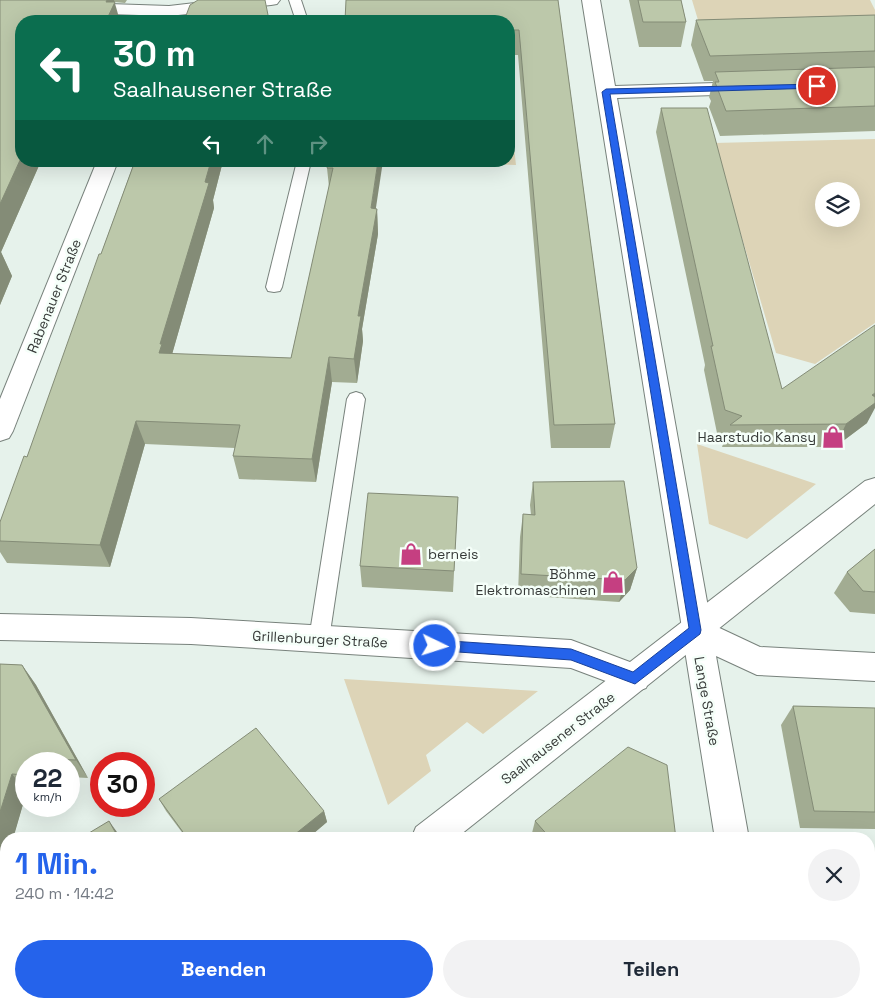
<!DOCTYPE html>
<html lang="de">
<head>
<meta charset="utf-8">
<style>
  :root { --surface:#fff; --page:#f2f2f3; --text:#1f2937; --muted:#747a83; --accent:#2563eb }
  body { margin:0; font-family:"Space Grotesk",sans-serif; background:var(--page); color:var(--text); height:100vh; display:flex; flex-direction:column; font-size:19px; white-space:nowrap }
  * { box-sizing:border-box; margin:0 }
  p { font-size:16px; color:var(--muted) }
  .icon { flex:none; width:28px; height:28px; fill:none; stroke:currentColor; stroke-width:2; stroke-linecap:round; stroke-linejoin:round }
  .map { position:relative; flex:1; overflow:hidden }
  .details { position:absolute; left:0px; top:832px; width:875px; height:176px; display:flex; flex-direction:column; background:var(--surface); border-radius:20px 20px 0 0; box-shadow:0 5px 20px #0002 }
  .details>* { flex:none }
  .hud { position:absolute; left:15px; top:15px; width:500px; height:152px; border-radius:20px; box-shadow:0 5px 20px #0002; background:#0b6e4f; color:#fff; overflow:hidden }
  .controls { position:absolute; left:815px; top:182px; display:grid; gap:10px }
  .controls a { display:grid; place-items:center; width:45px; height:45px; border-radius:50%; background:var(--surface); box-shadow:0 5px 20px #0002; font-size:25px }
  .speed { position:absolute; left:15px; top:752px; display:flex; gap:10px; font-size:25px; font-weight:700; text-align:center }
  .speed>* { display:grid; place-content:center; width:65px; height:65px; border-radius:50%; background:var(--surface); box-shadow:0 5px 20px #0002; line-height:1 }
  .speed small { font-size:12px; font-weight:400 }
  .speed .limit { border:8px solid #d22; background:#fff; color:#111 }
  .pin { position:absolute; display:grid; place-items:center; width:42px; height:42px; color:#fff; margin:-21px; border:2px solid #fff; border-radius:50%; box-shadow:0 1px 5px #0007 }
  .me { position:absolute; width:55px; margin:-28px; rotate:94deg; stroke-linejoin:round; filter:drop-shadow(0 0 4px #0008) }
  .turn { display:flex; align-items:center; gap:18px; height:105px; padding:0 15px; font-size:22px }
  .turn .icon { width:65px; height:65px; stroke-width:2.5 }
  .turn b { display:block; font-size:35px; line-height:42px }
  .lanes { display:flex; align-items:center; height:48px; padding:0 15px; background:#0003; justify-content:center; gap:25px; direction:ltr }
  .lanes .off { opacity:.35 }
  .round { display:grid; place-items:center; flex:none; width:52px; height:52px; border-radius:26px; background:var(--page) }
  .headline { display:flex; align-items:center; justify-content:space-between; height:85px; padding:0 15px }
  h1 { font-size:30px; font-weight:600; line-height:38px; color:var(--accent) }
  .button { display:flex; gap:10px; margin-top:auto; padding:10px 15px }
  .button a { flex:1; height:58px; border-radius:30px; background:var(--accent); color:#fff; font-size:20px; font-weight:600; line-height:58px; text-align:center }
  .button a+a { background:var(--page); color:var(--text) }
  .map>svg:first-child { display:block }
  .green { fill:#ddd4b7; fill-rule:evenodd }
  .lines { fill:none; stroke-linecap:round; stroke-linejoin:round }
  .lane-casing { stroke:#78827c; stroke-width:2 }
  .street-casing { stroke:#78827c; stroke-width:2 }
  .secondary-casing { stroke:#78827c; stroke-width:2 }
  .lane { fill:#fff; fill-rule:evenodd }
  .street { fill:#fff; fill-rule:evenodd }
  .secondary { fill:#fff; fill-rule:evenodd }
  .wall { fill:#a2ac92 }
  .shaded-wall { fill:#848c77 }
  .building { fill:#bcc8aa; stroke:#848c77 }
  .route { fill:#2563eb; stroke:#184099 }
  .labels { text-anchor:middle; stroke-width:5; stroke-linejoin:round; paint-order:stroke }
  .street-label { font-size:14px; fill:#363a38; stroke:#f5fff9 }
  .poi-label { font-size:14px; fill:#363a38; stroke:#f5fff9; text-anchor:end }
</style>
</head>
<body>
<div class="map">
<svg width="875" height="1008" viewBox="0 0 875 1008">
  <rect width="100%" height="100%" fill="#e6f2eb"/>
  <!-- green -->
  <g class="green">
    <polygon points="692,0 870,0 875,10 875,26 701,30"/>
    <polygon points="509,102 516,165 424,162 509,161"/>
    <path d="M 875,139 L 875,323 L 815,364 L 776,353 L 714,143 ZM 824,191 L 851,191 L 851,219 L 824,219 Z"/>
    <polygon points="697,444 816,484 747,539 709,524"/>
    <polygon points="344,679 538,691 483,734 467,722 426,755 431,771 388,805"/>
  </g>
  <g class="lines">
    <defs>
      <g id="lane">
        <polygon points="289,0 301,0 308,21 296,21"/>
        <polygon points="297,161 311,161 282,287 280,291 274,292 268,291 266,287"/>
        <polygon points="356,392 362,394 365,399 329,639 326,645 319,648 312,645 309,639 347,399 350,394"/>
      </g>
      <g id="street">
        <polygon points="221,0 280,0 277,4 271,5 169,16 79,13 73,12 70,8 73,4 79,3 169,6"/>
        <polygon points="582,0 600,0 615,86 749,82 756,84 759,88 756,92 749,94 617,98 711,624 760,647 875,653 875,681 757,675 716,656 749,839 715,839 683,638 680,631 682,628"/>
        <polygon points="97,161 118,161 13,431 9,438 0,441 0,399"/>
        <polygon points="0,614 191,618 571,640 646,668 650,678 646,688 635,692 571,668 191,644 0,640"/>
        <polygon points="742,1002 779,1002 780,1008 742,1008"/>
      </g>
      <g id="secondary">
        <polygon points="875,478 875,504 455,839 411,839 416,827 865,481"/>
        <polygon points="196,1002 237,1002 235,1008 193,1008"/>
      </g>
    </defs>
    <!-- lane casing -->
    <use href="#lane" class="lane-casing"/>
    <!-- street casing -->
    <use href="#street" class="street-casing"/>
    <!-- secondary casing -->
    <use href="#secondary" class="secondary-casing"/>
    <!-- lane -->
    <use href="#lane" class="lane"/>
    <!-- street -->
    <use href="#street" class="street"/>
    <!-- secondary -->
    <use href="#secondary" class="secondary"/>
  </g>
  <!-- wall -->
  <g class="wall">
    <polygon points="0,0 127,0 125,3 115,2 21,21 21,161 41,161 1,252 12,276 0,305"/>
    <polygon points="558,0 615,424 610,448 551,448 518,55 509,55 509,21"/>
    <polygon points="629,0 681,0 686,22 681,47 639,47"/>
    <polygon points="875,15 875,131 720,136 709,107 711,101 709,97 713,81 704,81 691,45 696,20"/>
    <polygon points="661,108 782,389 867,423 835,447 722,447 726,436 717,433 704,370 705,365 656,132"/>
    <polygon points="133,161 223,161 213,200 214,208 172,354 291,358 329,187 327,168 329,161 376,209 377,209 378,234 362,329 363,341 357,383 332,382 316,482 239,479 233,456 235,448 145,444 110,567 7,563 0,552 0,522 27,457 101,254 134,163"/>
    <polygon points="533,482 637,568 630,590 619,602 518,595 520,537 523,514 531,515 530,505"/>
    <polygon points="458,497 453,592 362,587 360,566"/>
    <polygon points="875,549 875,614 850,612 834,593 847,572"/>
    <polygon points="0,664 22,665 36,685 88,778 69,777 69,764 26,764 26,794 0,881"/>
    <polygon points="793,706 875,708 875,829 800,828 781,725"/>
    <polygon points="159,799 324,811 327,822 307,839 187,839 166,811"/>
    <polygon points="535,821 676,839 533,839 531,837"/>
    <polygon points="437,1002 462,1002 456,1008 441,1008"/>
    <polygon points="585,1002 696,1002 697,1008 585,1008"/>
    <polygon points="832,1002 869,1002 875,1008 834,1008"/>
  </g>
  <!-- shaded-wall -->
  <g class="shaded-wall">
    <polygon points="107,0 114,0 120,21 106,21 106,2"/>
    <polygon points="21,158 21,161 41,161 1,252 12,276 0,305 0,204"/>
    <polygon points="211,161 223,161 213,200 214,208 169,365 159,353 160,344"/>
    <polygon points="378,161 383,161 372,234 371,208"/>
    <polygon points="377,209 378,234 362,329 363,341 357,383 354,359 358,316"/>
    <polygon points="329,357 332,382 316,482 312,459"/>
    <polygon points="875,393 875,408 867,423 835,447 846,424 872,395"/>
    <polygon points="136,421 145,444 110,567 100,545"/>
    <polygon points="637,568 630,590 619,602 625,580"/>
    <polygon points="22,665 36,685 88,778 76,760"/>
    <polygon points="31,758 36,764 30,764"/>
    <polygon points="12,774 26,791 26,794 13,839 6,839 6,860 0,881 0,812"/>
    <polygon points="324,811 327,822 307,839 289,839"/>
    <polygon points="109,821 122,839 119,839"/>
    <polygon points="53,1002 89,1002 82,1008 45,1008"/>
    <polygon points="454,1002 462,1002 456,1008 448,1008"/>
  </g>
  <!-- building -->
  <g class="building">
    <polygon points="0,0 107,0 106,2 115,2 106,21 21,21 21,158 0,204"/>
    <polygon points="198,0 265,0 269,20 260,21 184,21 190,5"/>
    <polygon points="346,0 558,0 615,424 554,425 519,30 509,30 509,21 345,21"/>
    <polygon points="638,0 681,0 686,22 643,22"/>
    <polygon points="875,15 875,51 710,56 696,20"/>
    <polygon points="875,67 875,106 726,111 715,82 719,82 715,72"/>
    <polygon points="661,108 707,108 782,389 875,325 875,393 872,395 875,397 875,403 846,424 730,425 742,416 725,410 711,346 713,346"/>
    <polygon points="135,161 211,161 205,182 209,183 160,344 162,344 159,353 291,358 333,168 327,168 329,161 378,161 371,208 377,209 358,316 361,316 354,359 329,357 312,459 233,456 240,425 136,421 100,545 0,541 0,522 24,456 27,457 99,254 101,254"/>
    <polygon points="624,481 637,568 625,580 521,574 523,514 535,515 533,482"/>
    <polygon points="368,493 458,497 454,571 360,566"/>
    <polygon points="875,549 875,592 863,591 847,572"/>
    <polygon points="0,664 22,665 76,760 31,758 30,764 26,764 26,775 12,774 0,812"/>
    <polygon points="793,706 875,708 875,812 814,811"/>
    <polygon points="256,728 324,811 289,839 188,839 159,799"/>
    <polygon points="628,747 667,765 676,839 551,839 535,821"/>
    <polygon points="109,821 119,839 79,839"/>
    <polygon points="869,883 875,883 875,1008 847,1008 845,1002 869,1002"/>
    <polygon points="6,953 6,1002 53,1002 45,1008 5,1008 0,1000 0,963"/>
    <polygon points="323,1002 357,1002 361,1008 316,1008"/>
    <polygon points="443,1002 454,1002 448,1008 447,1008"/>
    <polygon points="591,1002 696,1002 697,1008 592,1008"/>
  </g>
  <!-- route -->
  <polygon class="route" points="817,84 820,84 820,88 610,94 701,630 700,634 635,684 571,660 430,650 429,646 430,642 435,640 571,649 633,672 689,628 602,92 606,89"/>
  <!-- icons -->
  <defs>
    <symbol id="shop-bare" viewBox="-9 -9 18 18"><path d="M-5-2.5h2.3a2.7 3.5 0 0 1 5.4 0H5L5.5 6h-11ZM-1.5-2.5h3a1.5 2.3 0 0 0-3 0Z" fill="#c53f81" stroke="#f5fff9" stroke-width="2.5" paint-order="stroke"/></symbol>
  </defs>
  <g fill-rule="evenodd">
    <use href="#shop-bare" x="817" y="421" width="32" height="32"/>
    <use href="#shop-bare" x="395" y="538" width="32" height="32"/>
    <use href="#shop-bare" x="597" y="566" width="32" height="32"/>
  </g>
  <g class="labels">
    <!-- street labels -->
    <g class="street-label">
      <text transform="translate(54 296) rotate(-68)" y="5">Rabenauer Straße</text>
      <text transform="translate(320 639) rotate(3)" y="5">Grillenburger Straße</text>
      <text transform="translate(707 701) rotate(80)" y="5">Lange Straße</text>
      <text transform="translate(558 738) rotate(-38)" y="5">Saalhausener Straße</text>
    </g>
    <!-- poi labels -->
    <g class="poi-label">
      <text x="816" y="442">Haarstudio Kansy</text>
      <text x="428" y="559" text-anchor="start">berneis</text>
      <text x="596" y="579">Böhme<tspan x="596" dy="16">Elektromaschinen</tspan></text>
    </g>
  </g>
</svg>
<div class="controls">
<a><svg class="icon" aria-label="layers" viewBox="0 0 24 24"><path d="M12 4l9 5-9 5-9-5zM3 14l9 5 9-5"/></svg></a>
</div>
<div class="speed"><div>22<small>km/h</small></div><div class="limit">30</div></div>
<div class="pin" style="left:817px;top:86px;background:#d93025"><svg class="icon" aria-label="arrive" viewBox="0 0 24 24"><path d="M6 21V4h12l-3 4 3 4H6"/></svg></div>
<svg class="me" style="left:435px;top:646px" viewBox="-20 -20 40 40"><circle r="17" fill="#2563eb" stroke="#fff" stroke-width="3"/><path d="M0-11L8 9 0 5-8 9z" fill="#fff"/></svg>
<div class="hud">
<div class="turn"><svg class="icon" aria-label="left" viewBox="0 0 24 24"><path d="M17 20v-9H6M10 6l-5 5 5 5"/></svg><div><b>30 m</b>Saalhausener Straße</div></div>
<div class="lanes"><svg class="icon" aria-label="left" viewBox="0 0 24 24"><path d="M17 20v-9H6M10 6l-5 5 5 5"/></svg><svg class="icon off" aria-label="ahead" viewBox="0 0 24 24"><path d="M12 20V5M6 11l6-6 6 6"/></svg><svg class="icon off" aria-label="right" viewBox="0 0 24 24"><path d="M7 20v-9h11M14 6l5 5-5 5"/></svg></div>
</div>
<section class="details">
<div class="headline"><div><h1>1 Min.</h1><p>240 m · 14:42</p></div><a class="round"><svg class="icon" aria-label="close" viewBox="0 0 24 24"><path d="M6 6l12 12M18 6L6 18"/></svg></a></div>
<div class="button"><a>Beenden</a><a>Teilen</a></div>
</section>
</div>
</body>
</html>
